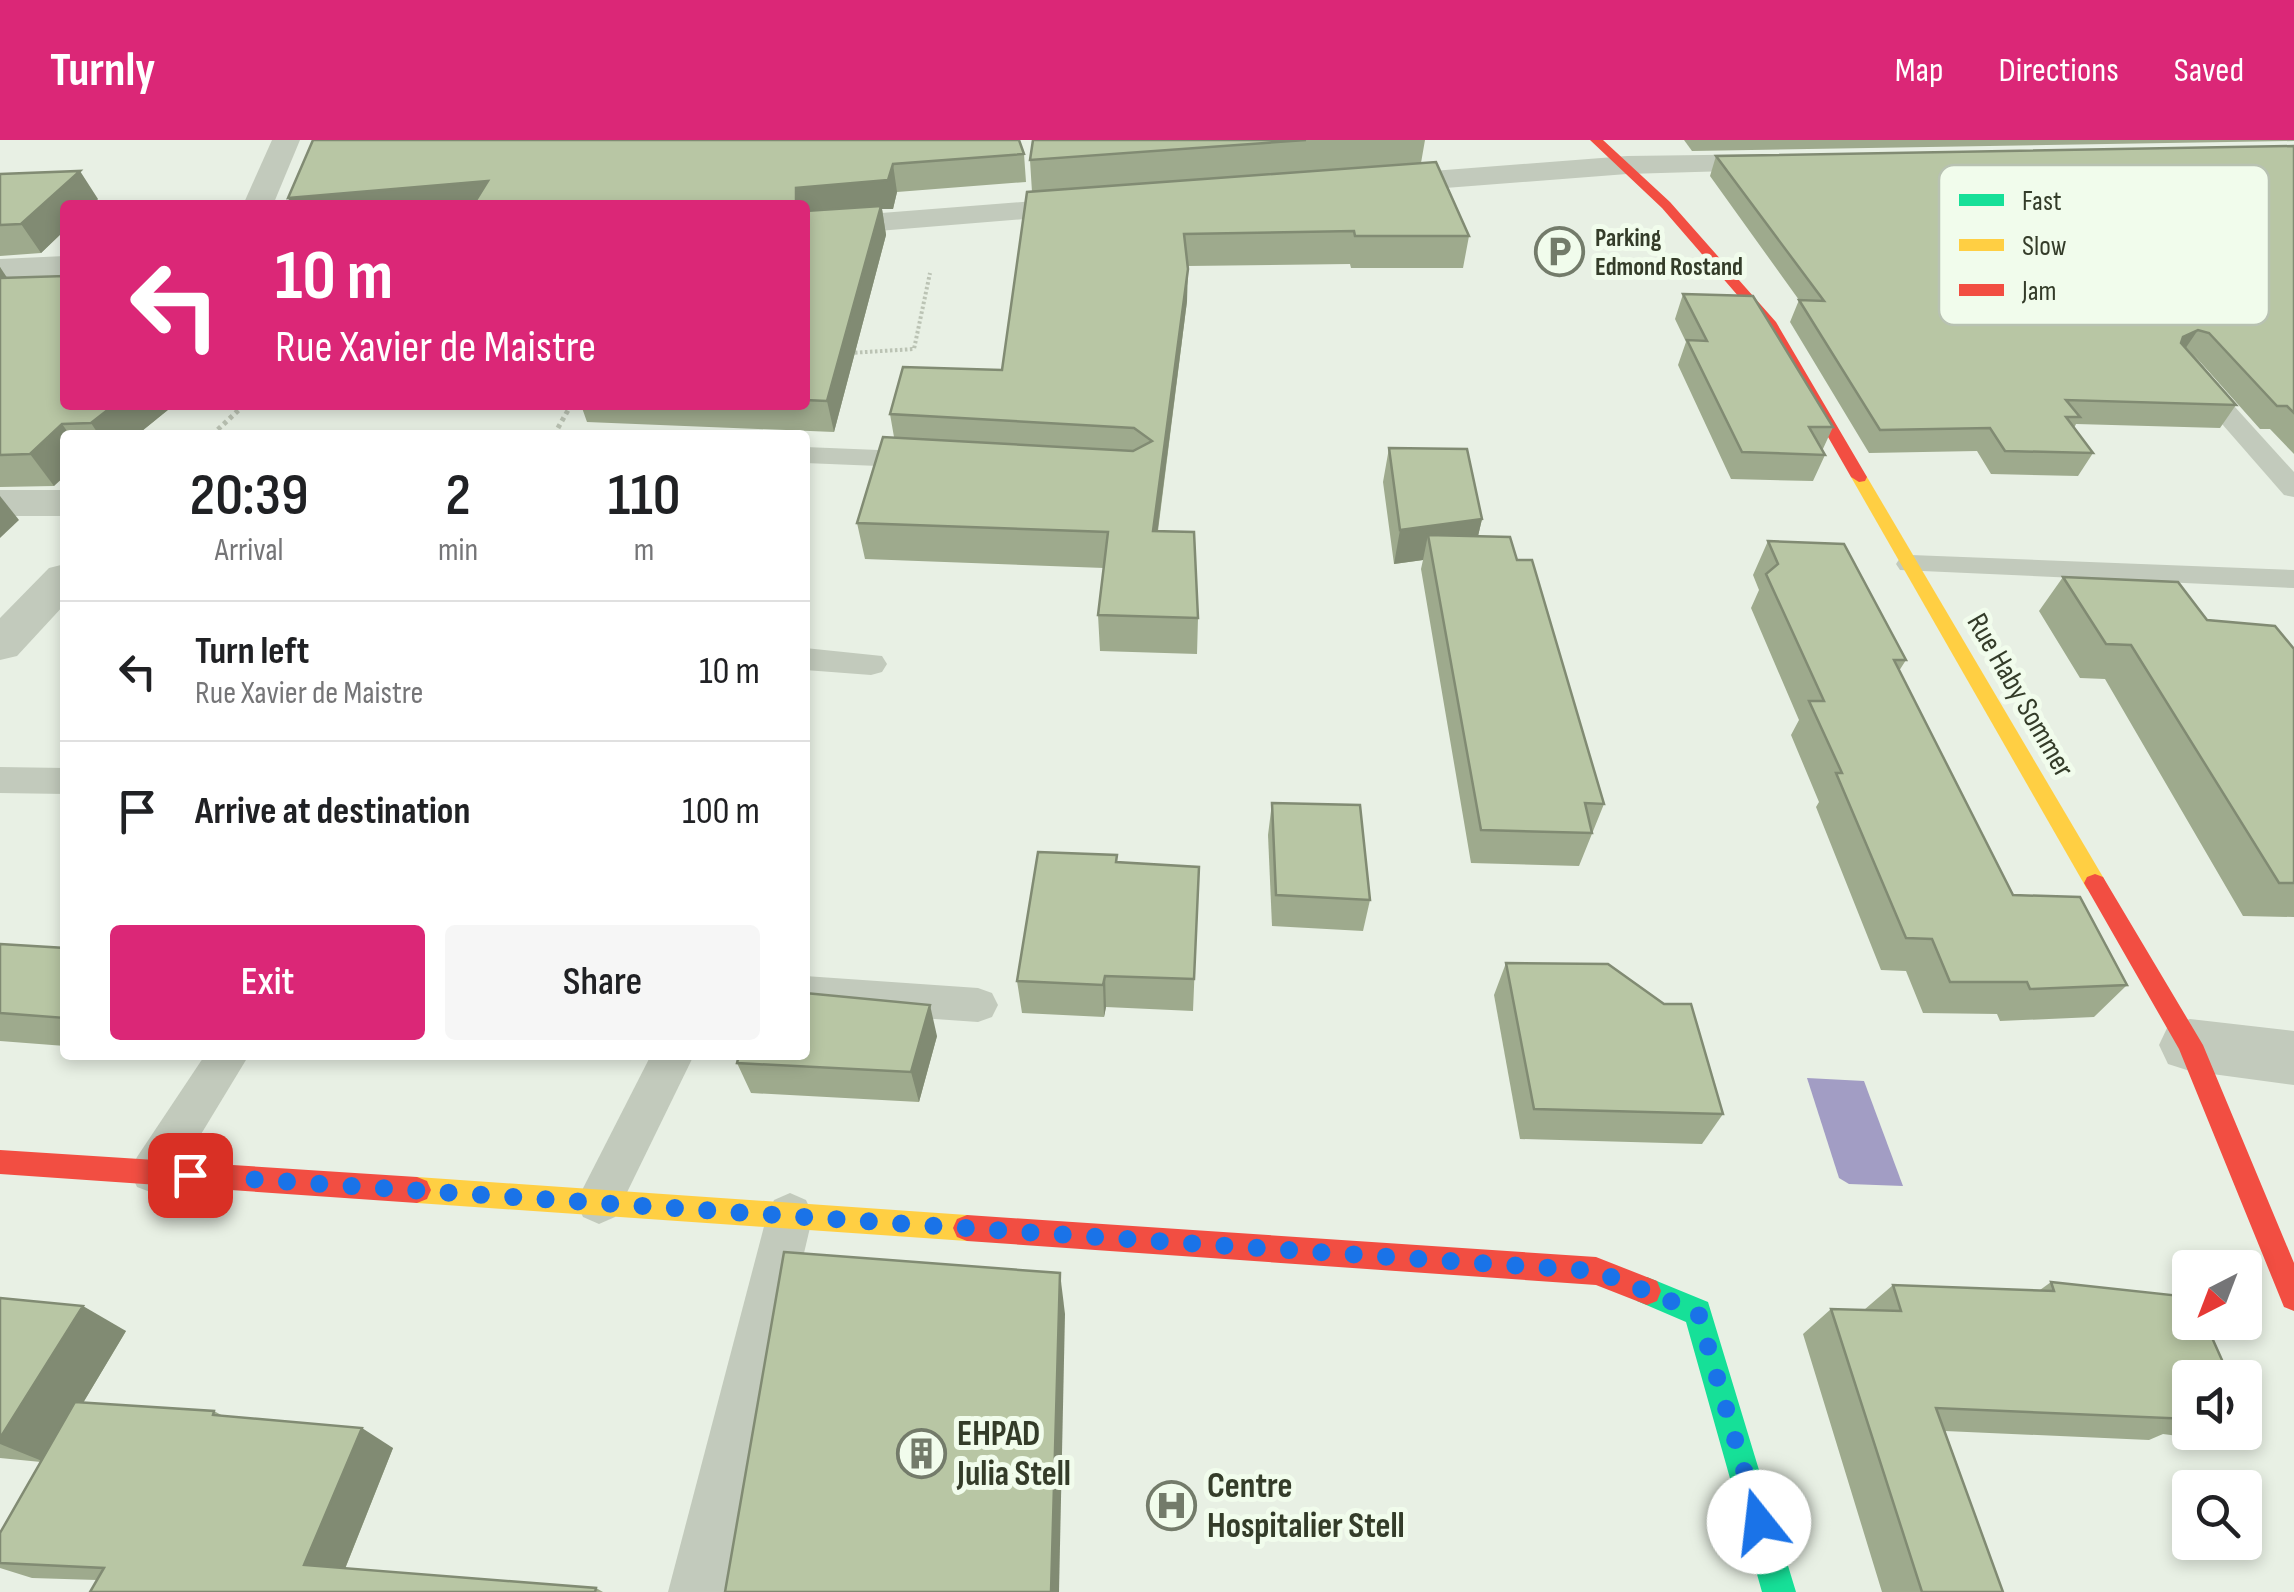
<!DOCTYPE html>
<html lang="en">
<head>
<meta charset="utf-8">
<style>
  :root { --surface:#fff; --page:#f6f6f6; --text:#202124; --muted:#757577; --line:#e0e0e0; --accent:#db2777 }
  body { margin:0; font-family:"Sofia Sans Condensed",sans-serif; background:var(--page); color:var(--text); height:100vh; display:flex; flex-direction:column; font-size:38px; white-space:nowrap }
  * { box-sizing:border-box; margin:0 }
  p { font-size:32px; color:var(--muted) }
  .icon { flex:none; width:55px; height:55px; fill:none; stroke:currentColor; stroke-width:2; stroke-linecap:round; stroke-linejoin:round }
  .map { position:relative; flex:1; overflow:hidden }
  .sheet { position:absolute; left:60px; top:290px; width:750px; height:630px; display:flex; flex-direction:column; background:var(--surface); border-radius:10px; box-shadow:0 5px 15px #0003 }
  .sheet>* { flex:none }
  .hud { position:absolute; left:60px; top:60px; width:750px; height:210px; border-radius:10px; box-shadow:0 5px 15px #0003; background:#db2777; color:#fff; overflow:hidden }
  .needle { width:65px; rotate:222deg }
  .buttons { position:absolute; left:2172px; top:1110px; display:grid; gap:20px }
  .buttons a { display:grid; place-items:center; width:90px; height:90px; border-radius:10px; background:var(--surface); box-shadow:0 5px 15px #0003; font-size:50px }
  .pin { position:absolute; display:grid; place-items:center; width:85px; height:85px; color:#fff; margin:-42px; border-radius:20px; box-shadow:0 5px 15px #0006 }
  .me { position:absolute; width:110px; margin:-55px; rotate:344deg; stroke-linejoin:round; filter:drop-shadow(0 0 8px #0008) }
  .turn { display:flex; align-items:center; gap:35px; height:210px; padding:0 50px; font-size:45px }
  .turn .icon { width:130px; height:130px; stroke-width:2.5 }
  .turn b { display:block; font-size:70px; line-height:85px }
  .eta { display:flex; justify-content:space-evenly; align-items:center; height:170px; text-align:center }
  .eta b { font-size:60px; font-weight:600; line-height:70px }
  .action { display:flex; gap:20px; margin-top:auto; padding:20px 50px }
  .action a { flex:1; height:115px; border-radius:10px; background:var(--accent); color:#fff; font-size:40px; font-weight:600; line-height:115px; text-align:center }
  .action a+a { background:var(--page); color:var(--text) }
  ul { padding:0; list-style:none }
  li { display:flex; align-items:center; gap:30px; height:140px; padding:0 50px; border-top:2px solid var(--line) }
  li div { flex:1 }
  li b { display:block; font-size:38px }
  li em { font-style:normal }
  header { display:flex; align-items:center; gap:60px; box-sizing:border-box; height:140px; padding:0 50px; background:var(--accent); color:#fff }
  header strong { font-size:48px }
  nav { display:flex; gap:55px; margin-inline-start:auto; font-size:35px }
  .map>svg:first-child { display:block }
  .water { fill:#a29dc4 }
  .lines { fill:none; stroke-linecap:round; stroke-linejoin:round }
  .path-far1 { stroke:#bbc3b4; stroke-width:4; stroke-dasharray:2.5 2.5; stroke-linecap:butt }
  .path { stroke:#bbc3b4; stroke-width:5; stroke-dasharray:4 4; stroke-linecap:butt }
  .lane { fill:#c2cabc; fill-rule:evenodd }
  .street { fill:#c2cabc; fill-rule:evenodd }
  .fast { fill:#16e098; fill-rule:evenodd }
  .slow { fill:#ffcf43; fill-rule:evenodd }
  .jam { fill:#f24e42; fill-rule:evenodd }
  .wall { fill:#9eaa8d }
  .shaded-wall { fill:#818b73 }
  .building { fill:#b8c6a4; stroke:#818b73; stroke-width:2.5 }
  .route { stroke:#1a73e8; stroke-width:18; stroke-dasharray:0 32.4 }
  .labels { text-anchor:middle; stroke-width:10; stroke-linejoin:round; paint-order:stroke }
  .far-poi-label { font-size:25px; font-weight:bold; fill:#343c29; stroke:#f1fcec; text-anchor:start }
  .street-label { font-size:30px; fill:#343c29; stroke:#f1fcec }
  .near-poi-label { font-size:35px; font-weight:bold; fill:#343c29; stroke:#f1fcec; text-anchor:start }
  .key { fill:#f1fcec; stroke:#b8c2b2; stroke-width:2.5 }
  .key-label { font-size:28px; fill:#343c29 }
</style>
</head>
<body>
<header>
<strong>Turnly</strong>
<nav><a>Map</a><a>Directions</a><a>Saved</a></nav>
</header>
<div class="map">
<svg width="2294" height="1452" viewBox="0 0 2294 1452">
  <rect width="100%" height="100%" fill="#e8f0e4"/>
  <!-- water -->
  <polygon class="water" points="1807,938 1864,941 1903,1046 1849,1044 1839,1038"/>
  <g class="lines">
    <!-- path-far1 -->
    <polyline class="path-far1" points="850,213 914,209 930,133"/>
    <!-- path -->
    <g class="path">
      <polyline points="212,295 244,265"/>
      <polyline points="554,295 571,265"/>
    </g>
    <!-- lane -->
    <g class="lane">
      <polygon points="2197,232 2206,235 2294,332 2294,357 2284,355 2188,245 2184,240 2188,235"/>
      <polygon points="805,307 927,312 941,320 927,328 805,323"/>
      <polygon points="1911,415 2294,430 2294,448 1900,430 1896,424 1900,418"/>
      <polygon points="805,508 882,516 887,524 882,532 871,535 805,530"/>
      <polygon points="0,627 65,628 65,654 0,653"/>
      <polygon points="805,836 978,848 992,853 998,865 992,877 978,882 805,870"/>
      <polygon points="205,915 249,915 169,1047 153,1053 137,1047 130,1032 137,1017"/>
      <polygon points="651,915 694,915 615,1077 599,1084 583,1077 576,1062"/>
      <polygon points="790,1053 806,1060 813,1075 724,1452 668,1452 767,1075 774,1060"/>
    </g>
    <!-- street -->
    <g class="street">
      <polygon points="272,0 300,0 273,65 243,65"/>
      <polygon points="1786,14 1796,17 1801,23 1796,29 1627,34 1368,54 1357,51 1353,45 1357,39 1368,36 1627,16"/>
      <polygon points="1098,56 1109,58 1113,65 1109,72 805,97 805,79"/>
      <polygon points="65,116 65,136 0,139 0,119"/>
      <rect x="0" y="350" width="65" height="26"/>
      <polygon points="65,424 65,464 17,516 0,520 0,478 49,428"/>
      <polygon points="2190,879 2294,891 2294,945 2190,931 2168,924 2159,905 2168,886"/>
    </g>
    <!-- fast -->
    <polygon class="fast" points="1647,1137 1708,1162 1796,1452 1762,1452 1686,1182 1637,1161 1633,1151 1637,1141"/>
    <!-- slow -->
    <g class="slow">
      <polygon points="1859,332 1867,337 2103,737 2106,743 2103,749 2087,749 1851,337"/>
      <polygon points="417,1037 967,1075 977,1079 981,1088 977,1097 967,1101 417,1063 407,1059 403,1050 407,1041"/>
    </g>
    <!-- jam -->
    <g class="jam">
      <polygon points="1590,0 1603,0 1670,62 1776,182 1867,337 1865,341 1859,342 1851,337 1765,187 1662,68"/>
      <polygon points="2095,734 2103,737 2203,905 2294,1123 2294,1171 2284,1167 2179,909 2084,743 2087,737"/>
      <polygon points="0,1010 417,1037 427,1041 431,1050 427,1059 417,1063 0,1034"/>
      <polygon points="967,1075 1596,1117 1657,1141 1661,1151 1657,1161 1647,1165 1596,1145 967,1101 957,1097 953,1088 957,1079"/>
    </g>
  </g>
  <!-- wall -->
  <g class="wall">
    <polygon points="313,0 1024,14 1026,42 897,52 893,69 882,69 886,95 834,292 587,282 581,265 805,265 805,65"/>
    <polygon points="1033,0 1425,0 1421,23 1469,96 1463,128 1351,128 1350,124 1187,126 1187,161 1158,391 1198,478 1197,514 1100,511 1098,475 1104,428 865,419 857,383 894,297 890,274 1002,230 1032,52 1030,20"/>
    <polygon points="1684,0 2294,0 2294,1 1692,11"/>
    <polygon points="2294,6 2294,314 2270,289 2260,289 2194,215 2236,265 2220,288 2076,284 2074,288 2093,313 2078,336 1991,334 1977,311 1869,313 1790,182 1799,160 1710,36 1716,16"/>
    <polygon points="0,34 98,59 92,65 65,65 65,90 41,113 0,116"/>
    <polygon points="0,127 65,265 174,265 137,295 65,295 54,346 0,347"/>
    <polygon points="1683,154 1833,287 1822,311 1825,315 1813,341 1731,339 1678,225 1686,202 1675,179"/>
    <polygon points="1389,308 1482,379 1478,396 1517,420 1604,664 1579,726 1471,723 1421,429 1423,420 1394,424 1383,342"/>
    <polygon points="1768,401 1906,520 1899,531 2013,755 2127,845 2094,877 2000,881 1997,874 1923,873 1906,831 1881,830 1816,667 1819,662 1791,595 1799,580 1751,468 1759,450 1753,435"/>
    <polygon points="2063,437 2207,480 2294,509 2294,777 2243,776 2105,539 2080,538 2039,471"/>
    <polygon points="1272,663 1370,760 1363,791 1272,786 1268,695"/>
    <polygon points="1117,715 1117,722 1199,727 1193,871 1106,867 1104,877 1022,873 1017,841"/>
    <polygon points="0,804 65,808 65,906 0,901"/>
    <polygon points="1506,823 1723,974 1702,1004 1520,999 1494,855"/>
    <polygon points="937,896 919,962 751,953 737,923"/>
    <polygon points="2051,1142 2190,1238 2190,1292 2216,1292 2201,1299 2163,1294 2149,1300 1945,1291 2003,1452 1882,1452 1803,1194 1831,1169 1864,1170 1893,1145 2040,1150"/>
    <polygon points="0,1158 126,1191 83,1263 214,1271 223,1276 393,1308 345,1429 596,1448 603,1452 90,1452 97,1440 32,1438 0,1428 0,1393 41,1322 0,1318"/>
  </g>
  <!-- shaded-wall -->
  <g class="shaded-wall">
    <polygon points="893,24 897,52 893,69 882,69 886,95 834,292 827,261 805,76 805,65 796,65 796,48"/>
    <polygon points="80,31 98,59 92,65 65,65 65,90 41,113 21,84"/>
    <polygon points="488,41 498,65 291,65 288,58"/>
    <polygon points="0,127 10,142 0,152"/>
    <polygon points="1188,129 1187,161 1153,426 1153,391"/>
    <polygon points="2198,190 2183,212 2168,220 2183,197"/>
    <polygon points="114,265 174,265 137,295 99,295 91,283"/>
    <polygon points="62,284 70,295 65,295 65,336 54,346 30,314"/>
    <polygon points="0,356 19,380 0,398"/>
    <polygon points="1482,379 1474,413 1428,395 1423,420 1394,424 1400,390"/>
    <polygon points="1105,836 1106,867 1104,877 1103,845"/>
    <polygon points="930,865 937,896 919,962 911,932"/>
    <polygon points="1060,1133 1065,1174 1059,1452 1051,1452"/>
    <polygon points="83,1166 126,1191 47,1323 0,1304 0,1298"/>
    <polygon points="362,1288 393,1308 340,1441 304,1425"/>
  </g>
  <!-- building -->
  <g class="building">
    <polygon points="313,0 1019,0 1024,14 893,24 888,40 796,48 796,65 473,65 488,41 288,58"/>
    <polygon points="1033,0 1306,0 1030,20"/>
    <polygon points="2294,6 2294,273 2287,266 2277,266 2209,193 2198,190 2183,197 2181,203 2236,265 2066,260 2080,277 2066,277 2093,313 2005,311 1990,288 1880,290 1799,160 1824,161 1716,16"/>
    <polygon points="1436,22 1469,96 1355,96 1354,91 1184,94 1188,129 1153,391 1194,392 1198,478 1098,475 1108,392 857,383 883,297 1133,311 1152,301 1134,288 890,274 903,227 1002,230 1027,52"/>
    <polygon points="80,31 21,84 0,85 0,34"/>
    <polygon points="881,66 827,261 805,260 805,71"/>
    <polygon points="65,136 65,265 114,265 91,283 62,284 30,314 0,315 0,138"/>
    <polygon points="1683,154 1753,156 1833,287 1809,287 1825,315 1742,312 1687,200 1707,201"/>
    <polygon points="1389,308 1467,309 1482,379 1400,390"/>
    <polygon points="1428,395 1510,397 1517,420 1532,420 1604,664 1585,663 1592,693 1481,690"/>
    <polygon points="1768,401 1844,404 1906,520 1894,520 2013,755 2080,757 2127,845 2030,849 2027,842 1950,842 1932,799 1906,798 1836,633 1842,633 1809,561 1824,561 1766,434 1778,424"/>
    <polygon points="2063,437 2178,442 2207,480 2275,486 2294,509 2294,743 2279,743 2131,505 2106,504"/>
    <polygon points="1272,663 1360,665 1370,760 1276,755"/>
    <polygon points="1038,712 1117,715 1116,722 1199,727 1194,839 1105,836 1103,845 1017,841"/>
    <polygon points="0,804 65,808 65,878 0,873"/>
    <polygon points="1506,823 1608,824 1664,864 1691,864 1723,974 1534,969"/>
    <polygon points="805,853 930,865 911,932 737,923 739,915 805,915"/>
    <polygon points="784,1112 1060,1133 1051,1452 725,1452"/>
    <polygon points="2051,1142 2190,1157 2190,1182 2205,1182 2230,1238 2190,1238 2190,1279 1936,1268 2003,1452 1922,1452 1831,1169 1901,1171 1893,1145 2054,1151"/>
    <polygon points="0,1158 83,1166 0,1298"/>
    <polygon points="75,1262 214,1271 213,1275 362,1288 304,1425 596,1448 595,1452 90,1452 104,1428 0,1423 0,1393"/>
  </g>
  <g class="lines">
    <!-- route -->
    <polyline class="route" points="190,1035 1596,1131 1698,1172 1759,1382"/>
  </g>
  <!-- icons -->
  <defs>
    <symbol id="parking-ring" viewBox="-11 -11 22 22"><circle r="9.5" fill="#f1fcec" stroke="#737b6a" stroke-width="1.5"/><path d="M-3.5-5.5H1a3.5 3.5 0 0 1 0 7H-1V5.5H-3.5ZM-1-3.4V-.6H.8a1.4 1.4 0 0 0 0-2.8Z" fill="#737b6a"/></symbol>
    <symbol id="building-ring" viewBox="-11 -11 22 22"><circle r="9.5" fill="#f1fcec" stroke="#737b6a" stroke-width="1.5"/><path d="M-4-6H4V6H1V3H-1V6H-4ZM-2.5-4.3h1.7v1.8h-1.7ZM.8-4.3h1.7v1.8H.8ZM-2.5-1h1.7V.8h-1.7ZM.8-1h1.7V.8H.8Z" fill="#737b6a"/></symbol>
    <symbol id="hospital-ring" viewBox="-11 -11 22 22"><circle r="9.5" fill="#f1fcec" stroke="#737b6a" stroke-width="1.5"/><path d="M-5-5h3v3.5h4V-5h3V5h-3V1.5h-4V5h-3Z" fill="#737b6a"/></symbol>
  </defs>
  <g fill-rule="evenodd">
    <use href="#parking-ring" x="1532" y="84" width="55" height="55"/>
    <use href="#building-ring" x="894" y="1286" width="55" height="55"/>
    <use href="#hospital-ring" x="1144" y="1338" width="55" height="55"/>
  </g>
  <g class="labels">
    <!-- far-poi labels -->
    <g class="far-poi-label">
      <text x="1595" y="106">Parking<tspan x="1595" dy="29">Edmond Rostand</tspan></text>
    </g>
    <!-- street labels -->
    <g class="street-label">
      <text transform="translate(2021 555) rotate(60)" y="10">Rue Haby Sommer</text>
    </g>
    <!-- near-poi labels -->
    <g class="near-poi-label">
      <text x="957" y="1305">EHPAD<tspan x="957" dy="40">Julia Stell</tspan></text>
      <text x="1207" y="1357">Centre<tspan x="1207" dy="40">Hospitalier Stell</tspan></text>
    </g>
  </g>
  <!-- legend -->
  <rect x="1939" y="25" width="330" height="160" rx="15" class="key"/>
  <rect x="1959" y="54" width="45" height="12" fill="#16e098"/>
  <rect x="1959" y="99" width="45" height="12" fill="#ffcf43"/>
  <rect x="1959" y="144" width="45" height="12" fill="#f24e42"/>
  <g class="key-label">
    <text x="2022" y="70">Fast</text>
    <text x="2022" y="115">Slow</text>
    <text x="2022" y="160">Jam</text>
  </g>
</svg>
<div class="buttons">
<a><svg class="needle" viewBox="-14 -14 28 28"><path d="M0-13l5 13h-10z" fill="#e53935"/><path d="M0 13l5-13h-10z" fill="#757577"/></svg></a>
<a><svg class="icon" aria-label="sound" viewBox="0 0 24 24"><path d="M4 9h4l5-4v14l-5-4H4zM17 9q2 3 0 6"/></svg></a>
<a><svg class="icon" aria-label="search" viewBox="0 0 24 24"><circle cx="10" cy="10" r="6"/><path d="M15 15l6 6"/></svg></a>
</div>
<div class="pin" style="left:190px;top:1035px;background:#d93025"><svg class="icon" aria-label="arrive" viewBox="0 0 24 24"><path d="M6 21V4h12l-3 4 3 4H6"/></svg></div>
<svg class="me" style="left:1759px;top:1382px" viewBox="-20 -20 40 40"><circle r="19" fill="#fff"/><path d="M0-13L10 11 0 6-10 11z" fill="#1a73e8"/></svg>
<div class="hud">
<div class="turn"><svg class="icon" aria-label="left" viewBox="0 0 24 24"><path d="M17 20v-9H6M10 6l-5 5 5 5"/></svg><div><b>10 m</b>Rue Xavier de Maistre</div></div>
</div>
<section class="sheet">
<div class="eta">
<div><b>20:39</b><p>Arrival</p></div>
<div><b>2</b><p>min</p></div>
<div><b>110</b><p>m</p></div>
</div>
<ul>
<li><svg class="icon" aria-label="left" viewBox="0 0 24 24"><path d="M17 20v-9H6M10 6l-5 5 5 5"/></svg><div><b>Turn left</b><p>Rue Xavier de Maistre</p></div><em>10 m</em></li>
<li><svg class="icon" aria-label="arrive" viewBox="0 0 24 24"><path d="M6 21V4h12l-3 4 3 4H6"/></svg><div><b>Arrive at destination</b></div><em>100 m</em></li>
</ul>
<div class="action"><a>Exit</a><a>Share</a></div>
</section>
</div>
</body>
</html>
